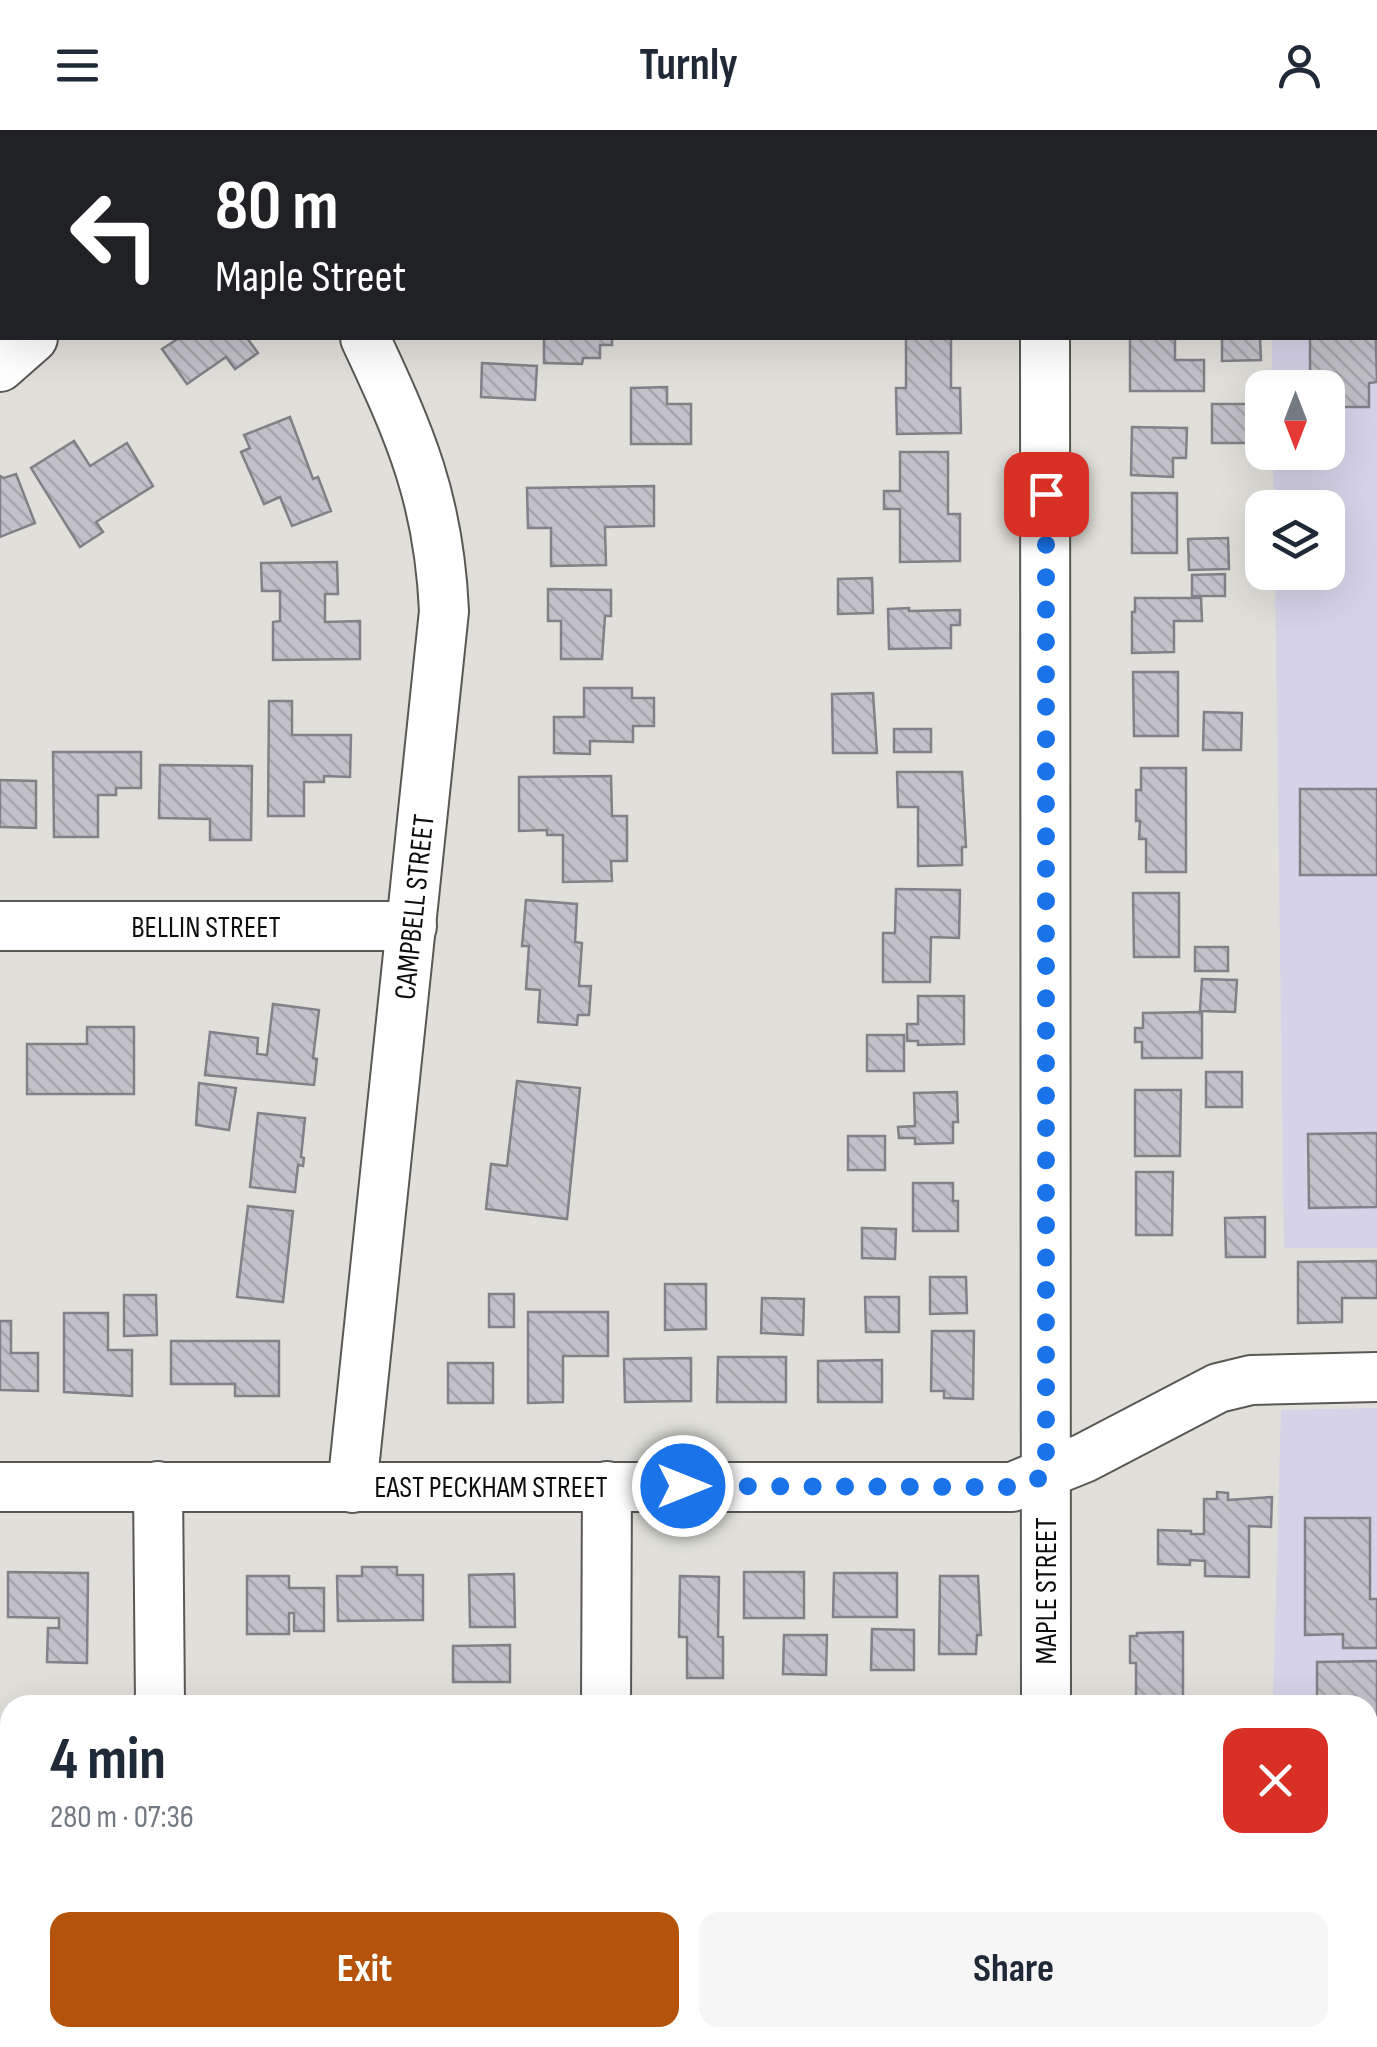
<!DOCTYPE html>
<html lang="en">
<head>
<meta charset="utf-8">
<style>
  :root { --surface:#fff; --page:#f6f6f7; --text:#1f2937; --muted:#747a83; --accent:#b45309 }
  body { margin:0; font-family:"Sofia Sans Condensed",sans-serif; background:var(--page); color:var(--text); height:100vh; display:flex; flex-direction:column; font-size:38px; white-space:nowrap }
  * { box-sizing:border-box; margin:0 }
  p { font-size:32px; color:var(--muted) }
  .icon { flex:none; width:55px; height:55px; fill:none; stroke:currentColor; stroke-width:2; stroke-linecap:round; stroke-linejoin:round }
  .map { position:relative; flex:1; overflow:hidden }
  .drawer { position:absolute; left:0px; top:1565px; width:1378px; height:352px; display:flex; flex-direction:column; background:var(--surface); border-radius:30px 30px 0 0; box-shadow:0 10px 40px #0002 }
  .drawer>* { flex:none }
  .banner { position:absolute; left:0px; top:0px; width:1378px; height:210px; box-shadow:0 10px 40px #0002; background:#202124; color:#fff; overflow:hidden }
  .needle { width:65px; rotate:180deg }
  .controls { position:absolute; left:1245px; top:240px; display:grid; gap:20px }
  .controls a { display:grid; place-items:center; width:100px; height:100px; border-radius:20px; background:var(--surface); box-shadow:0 10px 40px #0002; font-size:50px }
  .pin { position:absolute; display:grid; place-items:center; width:85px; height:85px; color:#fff; margin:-42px; border-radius:20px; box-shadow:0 5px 15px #0006 }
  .me { position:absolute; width:110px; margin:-55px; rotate:90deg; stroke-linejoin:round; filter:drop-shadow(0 0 8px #0008) }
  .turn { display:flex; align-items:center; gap:35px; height:210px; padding:0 50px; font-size:45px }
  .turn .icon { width:130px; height:130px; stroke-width:2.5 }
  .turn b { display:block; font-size:70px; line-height:85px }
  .round { display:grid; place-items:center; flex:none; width:105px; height:105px; border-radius:20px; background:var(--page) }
  .overview { display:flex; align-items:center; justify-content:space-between; height:170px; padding:0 50px }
  h1 { font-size:60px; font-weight:700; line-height:75px }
  .action { display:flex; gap:20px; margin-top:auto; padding:20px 50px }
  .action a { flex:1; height:115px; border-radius:20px; background:var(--accent); color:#fff; font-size:40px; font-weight:700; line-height:115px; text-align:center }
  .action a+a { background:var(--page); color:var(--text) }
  header { display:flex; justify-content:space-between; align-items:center; height:130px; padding:0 50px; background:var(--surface); font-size:45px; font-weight:700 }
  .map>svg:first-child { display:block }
  .commercial { fill:#d6d2e8 }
  .building { fill:url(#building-back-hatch); stroke:#828187; stroke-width:2.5 }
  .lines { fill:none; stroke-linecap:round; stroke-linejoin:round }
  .minor-casing { stroke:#5a5853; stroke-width:52 }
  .minor { stroke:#fff; stroke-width:48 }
  .route { stroke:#1a73e8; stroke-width:18; stroke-dasharray:0 32.4 }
  .labels { text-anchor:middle; stroke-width:8; stroke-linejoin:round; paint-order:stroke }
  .street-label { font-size:30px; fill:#0e0d0b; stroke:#fff }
</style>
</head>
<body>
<header><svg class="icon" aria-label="menu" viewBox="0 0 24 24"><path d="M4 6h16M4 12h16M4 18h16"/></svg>Turnly<svg class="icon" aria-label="person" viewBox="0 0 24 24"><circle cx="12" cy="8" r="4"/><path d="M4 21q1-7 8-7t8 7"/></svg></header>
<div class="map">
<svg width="1377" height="1917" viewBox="0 0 1377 1917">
  <defs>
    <pattern id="building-back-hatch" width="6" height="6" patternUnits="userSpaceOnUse" patternTransform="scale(2.5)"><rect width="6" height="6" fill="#c1c1c7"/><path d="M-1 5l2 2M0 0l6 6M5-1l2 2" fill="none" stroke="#a5a5aa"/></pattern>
  </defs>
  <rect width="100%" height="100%" fill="#e0dfd9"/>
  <!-- commercial -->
  <g class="commercial">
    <polygon points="1269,0 1377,0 1377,1118 1284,1118 1275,443 1328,442 1328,378 1274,377 1273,323 1328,322 1328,258 1272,257 1272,208 1375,208 1375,2"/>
    <polygon points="1377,1278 1377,1917 1079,1917 1079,1908 1368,1908 1368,1575 1273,1575 1281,1280"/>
  </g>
  <!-- building -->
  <g class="building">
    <polygon points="1375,180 1377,252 1369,253 1369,277 1338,277 1338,254 1310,254 1310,208 1375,208"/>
    <polygon points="179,208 247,208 258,223 235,239 226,227 187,254 162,219"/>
    <polygon points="544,208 612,208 612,215 600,215 600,228 583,228 582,234 544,233"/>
    <polygon points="906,208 951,208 951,258 960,258 961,303 897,304 896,258 906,258"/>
    <polygon points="1130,208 1175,208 1175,230 1204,230 1204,261 1130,261"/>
    <polygon points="1222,208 1260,208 1261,230 1222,231"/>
    <polygon points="482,233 537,236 535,270 481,267"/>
    <polygon points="667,257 667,274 691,274 691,314 631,314 631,258"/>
    <rect x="1212" y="274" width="50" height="39"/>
    <polygon points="290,287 313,349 318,347 331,381 292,396 280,367 264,374 241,322 250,318 244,305"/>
    <polygon points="1132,297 1187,298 1186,328 1173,328 1173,347 1131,345"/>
    <polygon points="74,311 90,336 127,313 153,356 96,392 103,402 80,417 31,338"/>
    <polygon points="900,322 948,322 948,384 960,384 960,431 900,432 900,379 884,379 884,361 900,361"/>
    <polygon points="16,344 35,393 0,407 0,346 4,348"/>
    <polygon points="654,356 654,396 605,397 606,435 551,436 551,398 528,398 527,358"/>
    <rect x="1132" y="363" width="45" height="60"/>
    <polygon points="1228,408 1229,439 1189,440 1188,409"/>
    <polygon points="337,432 338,464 325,464 325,492 360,491 360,529 273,530 273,492 280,491 280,461 262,461 261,433"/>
    <polygon points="1225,444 1225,466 1192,466 1192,445"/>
    <polygon points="872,448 873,483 838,484 838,449"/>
    <polygon points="548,459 611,460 611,486 605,486 602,529 561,529 561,491 548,491"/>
    <polygon points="1135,468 1201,468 1202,491 1174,491 1174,522 1132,523 1132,482 1135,482"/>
    <polygon points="909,478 909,481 960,480 960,495 951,495 951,518 889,519 888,479"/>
    <polygon points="1133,542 1178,542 1178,606 1134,606"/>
    <polygon points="584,558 632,558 632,568 654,568 654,596 633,596 633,612 590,611 590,624 554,623 554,587 584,587"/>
    <polygon points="873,563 877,623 833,623 832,564"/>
    <polygon points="269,571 292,571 292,605 351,605 350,647 324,646 324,652 304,652 304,686 268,686"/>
    <polygon points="1204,582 1242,583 1241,620 1203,620"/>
    <rect x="894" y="599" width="37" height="23"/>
    <polygon points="53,622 141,622 141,658 116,658 116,665 98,665 98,707 54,707"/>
    <polygon points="160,635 252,636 251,710 210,710 210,689 159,688"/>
    <polygon points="1141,638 1186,638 1186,742 1146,742 1146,709 1139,709 1140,691 1136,691 1136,660 1141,660"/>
    <polygon points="897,642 962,642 966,717 962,717 962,735 918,736 918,677 898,677"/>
    <polygon points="611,646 612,686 627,686 627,731 611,731 612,751 563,752 563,705 547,705 547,700 519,701 519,647"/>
    <polygon points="0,650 36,651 36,698 0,697"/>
    <rect x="1300" y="659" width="77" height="86"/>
    <polygon points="896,759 960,760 959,808 931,807 930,852 883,852 883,803 895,803"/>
    <polygon points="1133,763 1179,763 1179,827 1134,827"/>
    <polygon points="526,770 577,774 575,812 582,813 579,856 591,856 589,885 578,885 577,895 538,892 540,860 526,859 529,816 522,816"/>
    <rect x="1195" y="817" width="33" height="24"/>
    <polygon points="1202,849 1237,850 1235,882 1200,881"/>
    <polygon points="918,866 964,866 964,914 918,915 918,911 907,911 907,894 918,894"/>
    <polygon points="273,874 319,880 313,928 317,929 314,955 205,945 210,902 258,908 257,924 267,925"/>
    <polygon points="1202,882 1202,928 1142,928 1142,912 1135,912 1135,898 1143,898 1143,883"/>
    <polygon points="87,897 134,897 134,964 27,964 27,914 87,914"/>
    <rect x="867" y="905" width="37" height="36"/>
    <rect x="1206" y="942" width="36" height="35"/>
    <polygon points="517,951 580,958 567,1089 486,1079 491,1034 507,1036"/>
    <polygon points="199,953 236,958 229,1000 196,995"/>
    <polygon points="1135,960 1181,960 1180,1026 1135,1026"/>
    <polygon points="957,962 958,992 953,992 953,1013 915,1014 915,1008 899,1008 898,997 915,996 914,963"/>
    <polygon points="258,983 305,988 301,1027 304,1028 303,1036 298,1035 295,1062 250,1057"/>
    <polygon points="1377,1003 1377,1077 1309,1078 1308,1004"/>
    <rect x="848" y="1006" width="37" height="34"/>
    <polygon points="1136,1042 1173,1042 1172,1105 1136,1105"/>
    <polygon points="913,1053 953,1053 953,1071 958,1071 958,1101 913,1101"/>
    <polygon points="248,1076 293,1081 283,1172 237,1167"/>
    <polygon points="1265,1087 1265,1127 1226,1127 1225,1088"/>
    <polygon points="862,1098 896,1099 895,1129 862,1128"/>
    <polygon points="1377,1131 1377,1168 1342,1168 1342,1192 1298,1193 1298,1132"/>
    <polygon points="930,1147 966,1147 967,1183 930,1184"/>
    <polygon points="665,1154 706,1154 706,1199 665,1200"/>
    <rect x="489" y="1164" width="25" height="33"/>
    <polygon points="124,1165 156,1165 157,1205 124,1206"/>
    <polygon points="865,1167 899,1167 899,1202 866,1202"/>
    <polygon points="762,1168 804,1169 803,1205 761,1203"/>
    <polygon points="528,1182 608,1182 608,1226 563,1226 563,1272 528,1273"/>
    <polygon points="64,1183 108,1183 108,1220 132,1220 132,1266 64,1262"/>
    <polygon points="0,1191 11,1191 11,1223 38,1223 38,1261 0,1260"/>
    <polygon points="932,1201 974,1201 973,1269 944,1268 944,1261 931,1261"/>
    <polygon points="171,1211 279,1211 279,1266 235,1266 235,1254 171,1254"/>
    <polygon points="718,1227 786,1227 786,1272 717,1272"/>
    <polygon points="691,1228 691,1271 625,1272 624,1229"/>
    <polygon points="882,1230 882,1272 818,1272 818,1231"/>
    <rect x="448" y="1233" width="45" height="40"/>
    <polygon points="1217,1362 1228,1363 1228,1370 1272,1367 1271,1397 1249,1396 1249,1447 1205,1446 1205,1431 1190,1430 1190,1435 1158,1434 1158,1400 1191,1401 1191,1404 1204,1404 1204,1369 1217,1369"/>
    <polygon points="1305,1388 1370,1388 1370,1469 1377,1469 1377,1518 1343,1518 1343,1504 1305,1505"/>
    <polygon points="362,1437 397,1437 397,1445 423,1445 423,1490 338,1491 337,1446 362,1446"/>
    <polygon points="8,1442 88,1443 87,1533 47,1532 48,1498 59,1498 59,1488 8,1487"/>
    <rect x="744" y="1442" width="60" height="46"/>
    <polygon points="834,1443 897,1443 897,1487 833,1487"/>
    <polygon points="514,1444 515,1497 470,1497 469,1445"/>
    <polygon points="247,1446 289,1446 289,1458 324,1458 324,1501 294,1501 294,1483 289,1483 289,1504 247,1504"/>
    <polygon points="680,1446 719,1447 718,1507 723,1507 723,1548 687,1548 687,1507 679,1507"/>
    <polygon points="940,1446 978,1446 981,1505 977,1505 976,1524 939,1524"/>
    <polygon points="872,1499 914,1500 914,1540 871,1540"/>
    <polygon points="1183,1502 1183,1575 1136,1575 1136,1533 1130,1533 1130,1506 1137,1506 1137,1503"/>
    <polygon points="784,1505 827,1505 826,1545 783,1544"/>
    <polygon points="510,1515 510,1552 453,1552 453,1516"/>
    <polygon points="1377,1531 1377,1648 1368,1648 1368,1575 1317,1575 1317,1532"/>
    <polygon points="1368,1824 1372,1824 1372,1847 1377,1847 1377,1892 1370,1892"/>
    <rect x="249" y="1908" width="44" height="9"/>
    <rect x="693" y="1908" width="64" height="9"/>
    <rect x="842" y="1908" width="47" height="4"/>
    <rect x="924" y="1908" width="41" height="9"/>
  </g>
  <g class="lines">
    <defs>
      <g id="minor">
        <polyline points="1045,0 1045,2"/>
        <polyline points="356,2 361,0"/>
        <polyline points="1045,208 1046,1575"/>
        <polyline points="0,237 33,208"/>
        <polyline points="0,796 412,796"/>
        <polyline points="158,1356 160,1575"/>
        <polyline points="0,1357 1012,1357 1084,1328 1218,1258 1251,1250 1377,1247"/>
        <path d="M 352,1358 L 444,481 C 439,370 411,306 365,208"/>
        <polyline points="606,1575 607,1356"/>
        <polyline points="162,1908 162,1917"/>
        <polyline points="607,1908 607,1917"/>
        <polyline points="1047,1908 1048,1917"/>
      </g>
    </defs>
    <!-- minor casing -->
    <use href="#minor" class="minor-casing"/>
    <!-- minor -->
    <use href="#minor" class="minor"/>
  </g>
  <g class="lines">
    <!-- route -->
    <polyline class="route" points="683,1356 1012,1357 1046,1346 1046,364"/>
  </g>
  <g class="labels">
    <!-- street labels -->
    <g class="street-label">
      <text transform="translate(414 777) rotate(-84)" y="10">CAMPBELL STREET</text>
      <text x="206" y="807">BELLIN STREET</text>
      <text x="491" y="1367">EAST PECKHAM STREET</text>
      <text transform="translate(1046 1461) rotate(-90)" y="10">MAPLE STREET</text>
    </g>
  </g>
</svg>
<div class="controls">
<a><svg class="needle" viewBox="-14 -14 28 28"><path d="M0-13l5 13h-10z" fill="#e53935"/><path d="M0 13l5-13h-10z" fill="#747a83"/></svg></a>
<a><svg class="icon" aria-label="layers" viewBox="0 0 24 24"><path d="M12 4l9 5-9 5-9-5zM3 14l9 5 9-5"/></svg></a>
</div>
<div class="pin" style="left:1046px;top:364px;background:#d93025"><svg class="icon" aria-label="arrive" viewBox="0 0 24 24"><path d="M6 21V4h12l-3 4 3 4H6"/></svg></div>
<svg class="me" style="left:683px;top:1356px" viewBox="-20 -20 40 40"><circle r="17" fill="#1a73e8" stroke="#fff" stroke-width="3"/><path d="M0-11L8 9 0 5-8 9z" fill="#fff"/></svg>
<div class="banner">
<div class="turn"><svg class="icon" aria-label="left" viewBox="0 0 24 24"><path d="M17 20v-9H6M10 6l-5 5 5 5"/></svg><div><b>80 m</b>Maple Street</div></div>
</div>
<section class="drawer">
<div class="overview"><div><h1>4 min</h1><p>280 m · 07:36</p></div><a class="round" style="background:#d93025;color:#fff"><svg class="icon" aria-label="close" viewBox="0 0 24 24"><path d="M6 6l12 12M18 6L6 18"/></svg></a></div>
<div class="action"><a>Exit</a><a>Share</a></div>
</section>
</div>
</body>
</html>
